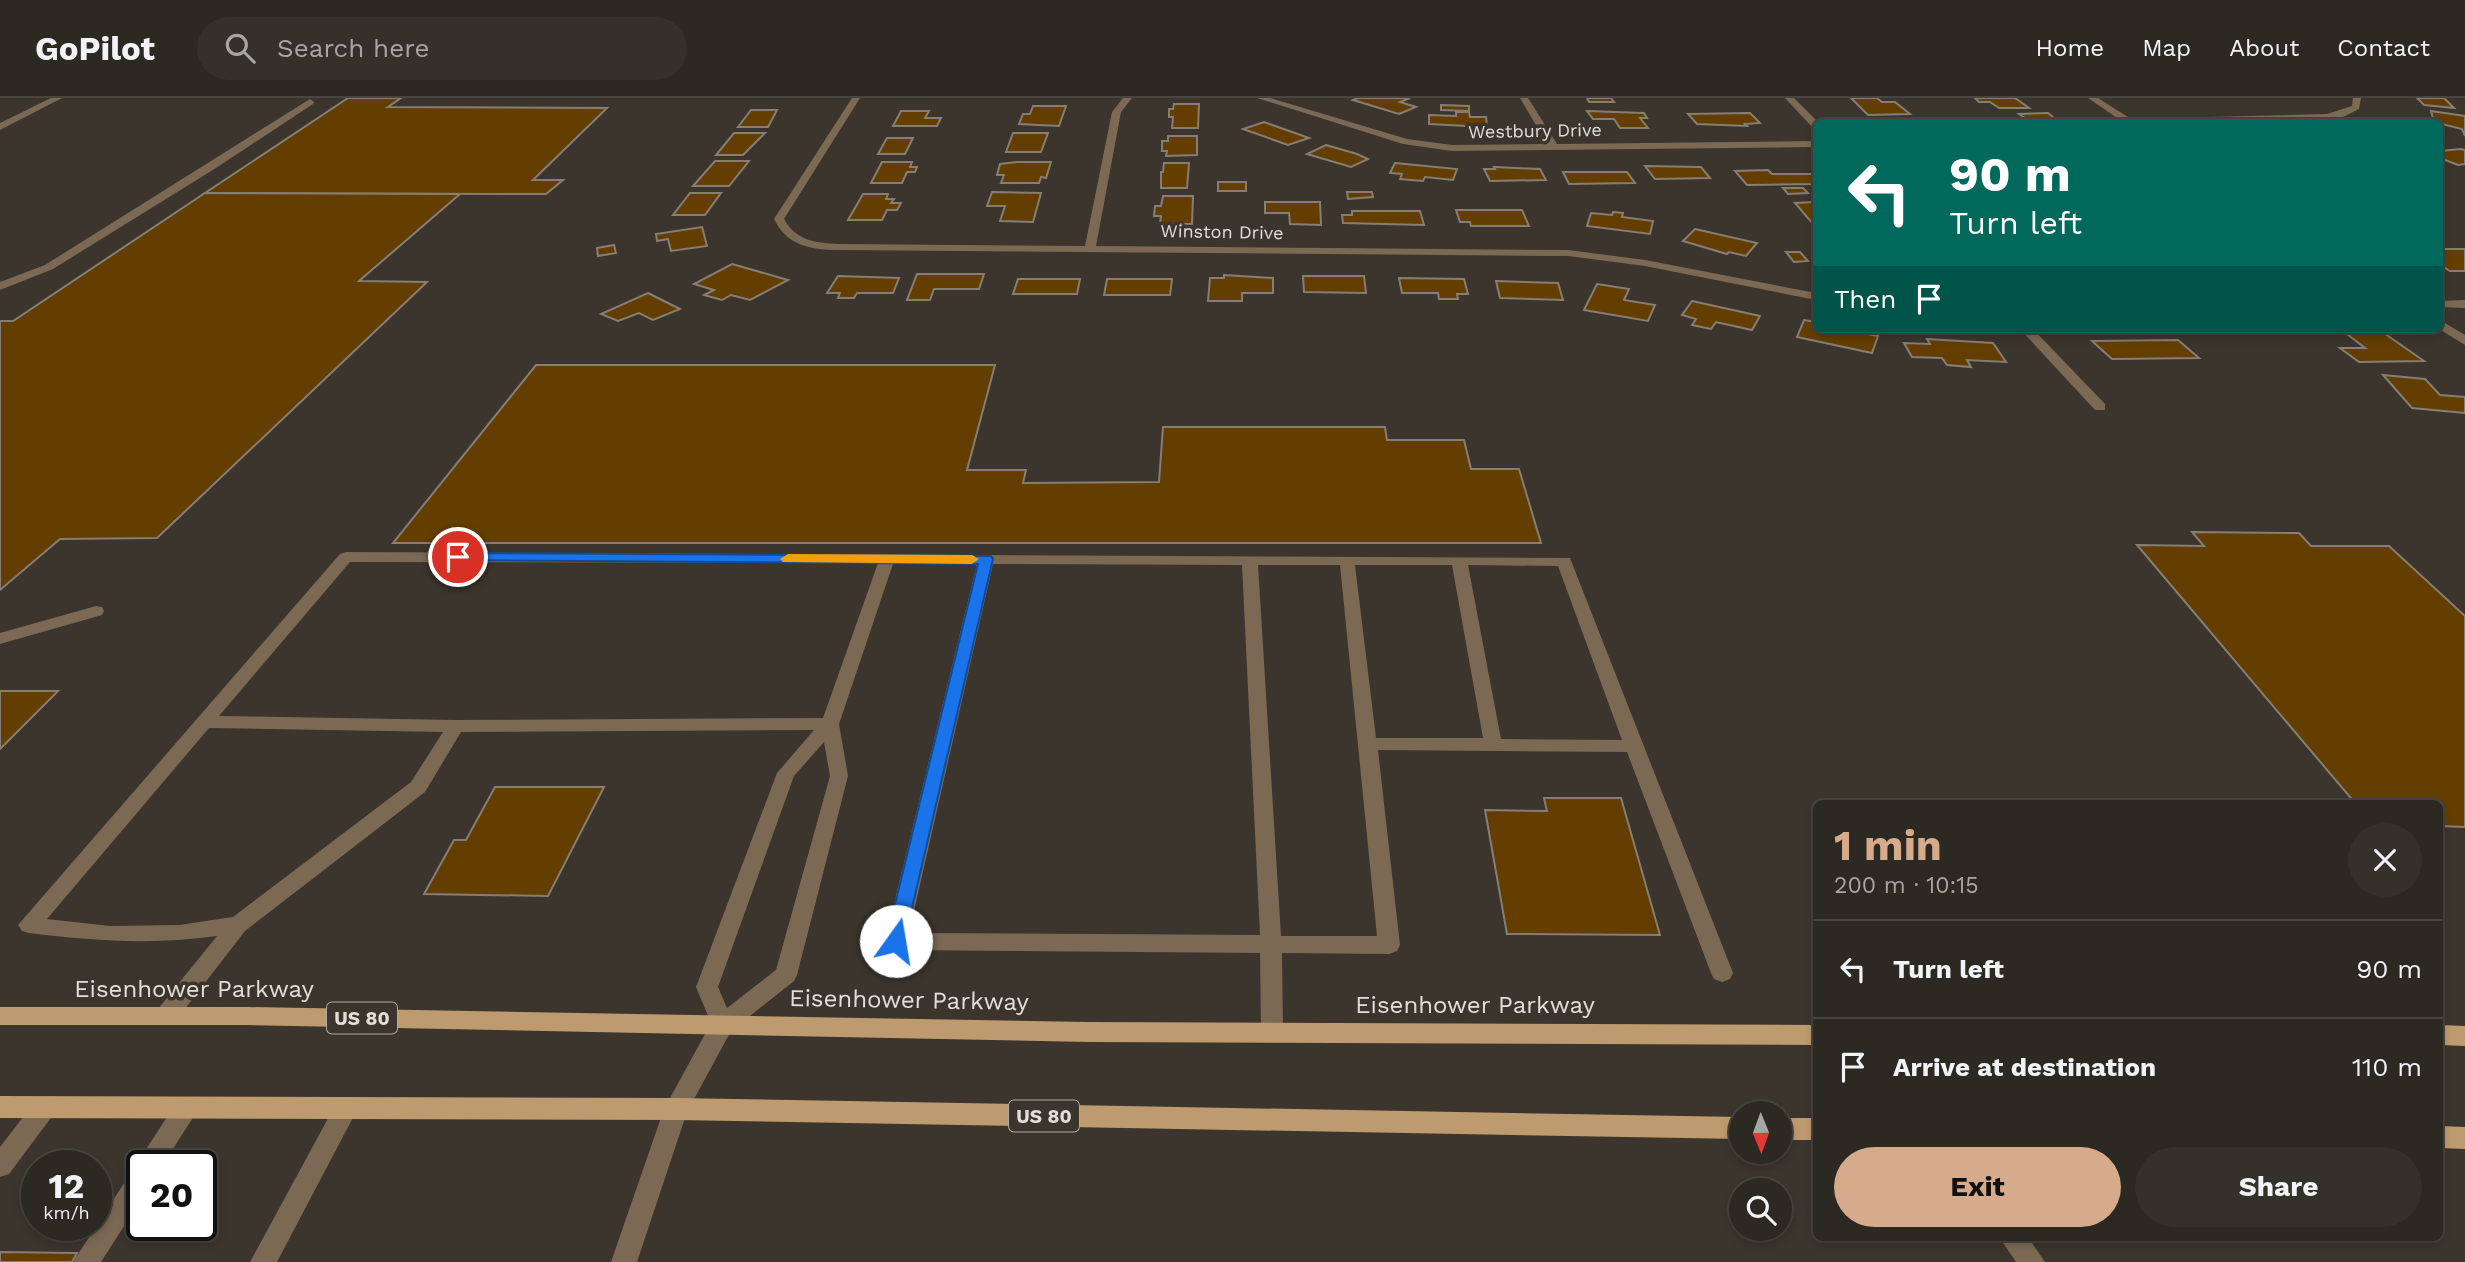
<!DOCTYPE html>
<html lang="en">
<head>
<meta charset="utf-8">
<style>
  :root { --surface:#2c2822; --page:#34302a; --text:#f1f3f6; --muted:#a6a6a5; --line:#484440; --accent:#d6ab8b }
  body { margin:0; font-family:"Work Sans",sans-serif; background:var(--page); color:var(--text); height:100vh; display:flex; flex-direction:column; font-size:26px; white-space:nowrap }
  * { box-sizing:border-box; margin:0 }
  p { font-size:23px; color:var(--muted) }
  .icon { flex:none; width:38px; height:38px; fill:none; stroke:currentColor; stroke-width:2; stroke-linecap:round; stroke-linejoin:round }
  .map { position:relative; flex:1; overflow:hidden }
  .sheet { position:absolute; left:1813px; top:702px; width:630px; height:441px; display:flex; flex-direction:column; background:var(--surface); border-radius:10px; box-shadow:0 4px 10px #0003,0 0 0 2px var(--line) }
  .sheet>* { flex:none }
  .banner { position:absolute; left:1813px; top:21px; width:630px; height:214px; border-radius:10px; box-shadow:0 4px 10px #0003,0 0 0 2px var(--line); background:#00695c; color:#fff; overflow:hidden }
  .needle { width:46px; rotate:179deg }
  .buttons { position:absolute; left:1729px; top:1003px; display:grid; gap:14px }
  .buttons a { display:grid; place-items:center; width:63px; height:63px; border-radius:50%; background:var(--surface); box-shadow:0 4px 10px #0003,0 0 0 2px var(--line); font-size:35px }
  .speed { position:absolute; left:21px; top:1052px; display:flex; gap:14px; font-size:35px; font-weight:700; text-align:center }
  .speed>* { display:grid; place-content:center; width:91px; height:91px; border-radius:50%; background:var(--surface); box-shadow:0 4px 10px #0003,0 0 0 2px var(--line); line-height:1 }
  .speed small { font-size:18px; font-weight:400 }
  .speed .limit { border:4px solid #111; border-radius:10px; background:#fff; color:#111 }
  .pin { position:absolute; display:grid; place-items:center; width:60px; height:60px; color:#fff; margin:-30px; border:4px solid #fff; border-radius:50%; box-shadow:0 2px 7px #0007 }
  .me { position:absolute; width:77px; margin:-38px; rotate:13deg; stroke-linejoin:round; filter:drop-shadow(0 0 5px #0008) }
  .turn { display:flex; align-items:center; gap:24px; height:147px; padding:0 21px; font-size:32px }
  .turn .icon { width:91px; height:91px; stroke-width:2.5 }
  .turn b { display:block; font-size:49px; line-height:60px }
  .then { display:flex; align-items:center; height:66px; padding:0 21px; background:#0003; gap:14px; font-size:26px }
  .round { display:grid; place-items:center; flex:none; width:74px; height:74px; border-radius:37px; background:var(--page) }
  .summary { display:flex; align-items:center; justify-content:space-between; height:119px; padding:0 21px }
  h1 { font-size:42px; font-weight:700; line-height:52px; color:var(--accent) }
  .primary-button { display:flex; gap:14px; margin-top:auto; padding:14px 21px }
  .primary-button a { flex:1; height:80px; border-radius:42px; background:var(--accent); color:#111; font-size:28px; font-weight:700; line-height:80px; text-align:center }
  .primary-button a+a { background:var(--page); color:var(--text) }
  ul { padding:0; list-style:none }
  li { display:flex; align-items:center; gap:21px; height:98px; padding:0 21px; border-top:2px solid var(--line) }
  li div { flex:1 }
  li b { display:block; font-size:26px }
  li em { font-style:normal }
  header { display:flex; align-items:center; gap:42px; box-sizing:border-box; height:98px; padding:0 35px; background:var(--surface); border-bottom:2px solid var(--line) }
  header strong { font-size:33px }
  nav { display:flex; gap:38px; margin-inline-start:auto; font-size:24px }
  .search { width:490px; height:63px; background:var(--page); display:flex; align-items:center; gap:18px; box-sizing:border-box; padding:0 24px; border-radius:38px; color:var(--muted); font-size:26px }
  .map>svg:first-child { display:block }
  .building { fill:#633e00; stroke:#867e75; stroke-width:2 }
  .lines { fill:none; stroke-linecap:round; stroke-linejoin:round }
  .minor { fill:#7b6954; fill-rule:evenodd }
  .major { fill:#be9a6f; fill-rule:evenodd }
  .route { fill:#1a73e8; stroke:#114b97; stroke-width:2 }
  .slow { fill:#f59e0b }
  .labels { text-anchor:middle; stroke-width:7; stroke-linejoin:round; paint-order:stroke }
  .far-street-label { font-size:18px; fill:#e2ded9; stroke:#3b352d }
  .shield { fill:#3b352d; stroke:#b0aba5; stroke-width:2 }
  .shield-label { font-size:19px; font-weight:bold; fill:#e2ded9 }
  .near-street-label { font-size:24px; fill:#e2ded9; stroke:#3b352d }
</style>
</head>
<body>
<header>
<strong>GoPilot</strong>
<div class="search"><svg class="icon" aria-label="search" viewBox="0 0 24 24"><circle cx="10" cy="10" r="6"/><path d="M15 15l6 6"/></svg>Search here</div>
<nav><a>Home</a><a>Map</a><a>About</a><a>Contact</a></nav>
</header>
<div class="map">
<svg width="2465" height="1164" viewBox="0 0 2465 1164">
  <rect width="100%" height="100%" fill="#3b352d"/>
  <!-- building -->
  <g class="building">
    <polygon points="348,0 401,0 388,9 607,10 533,82 563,82 546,96 205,95"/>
    <polygon points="1358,0 1404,0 1408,1 1400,4 1416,9 1399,16 1353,2"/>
    <polygon points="1587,0 1611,0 1614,4 1589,4"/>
    <polygon points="1851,0 1877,0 1882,4 1895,4 1910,16 1868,17"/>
    <polygon points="1975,0 2015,0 2029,10 1999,10 1990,4 1979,4"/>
    <polygon points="2417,0 2444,0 2454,10 2424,7"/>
    <polygon points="1174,6 1199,6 1198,30 1172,30 1173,19 1169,19 1169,11 1173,11"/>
    <polygon points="1441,7 1469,8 1469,13 1441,12"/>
    <polygon points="1033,8 1066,8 1059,28 1019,26 1023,16 1030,16"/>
    <polygon points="751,12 777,12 768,29 738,29"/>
    <polygon points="901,13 929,13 925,20 941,20 937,28 893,28"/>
    <polygon points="1587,13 1644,15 1647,20 1640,20 1648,30 1620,30 1614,21 1593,21"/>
    <polygon points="2431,13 2465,18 2465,38 2462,31 2434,24"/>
    <polygon points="1456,14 1469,14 1470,19 1486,19 1487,29 1429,26 1429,17 1456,18"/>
    <polygon points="1750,15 1760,25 1745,26 1747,28 1697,26 1688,16"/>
    <polygon points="2048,15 2058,23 2031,24 2019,16"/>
    <polygon points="1264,24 1309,40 1288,47 1243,31"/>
    <polygon points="734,35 765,35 743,57 716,57"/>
    <polygon points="1013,35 1048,35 1041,54 1006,54"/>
    <polygon points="1168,38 1197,38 1197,57 1166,58 1167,53 1162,53 1162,43 1168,43"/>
    <polygon points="887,40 913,40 905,56 878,56"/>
    <polygon points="1326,47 1357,56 1368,61 1351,69 1307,56"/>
    <polygon points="2461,51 2465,52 2465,66 2458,67 2440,60 2440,53"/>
    <polygon points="715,63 749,63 729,88 693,88"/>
    <polygon points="882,64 912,64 910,69 917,69 915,74 907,74 902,85 871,85"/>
    <polygon points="1017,64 1051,64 1046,80 1041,79 1039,85 1001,85 1004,77 997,77 1000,66"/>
    <polygon points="1164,65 1189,65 1187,90 1161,90 1161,74 1163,74"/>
    <polygon points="1395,65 1457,71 1453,82 1425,79 1423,83 1400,81 1402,76 1390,75"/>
    <polygon points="1645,68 1701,69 1710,80 1655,81"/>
    <polygon points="1494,69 1540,71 1546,82 1490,83 1484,71 1495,71"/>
    <polygon points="1768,72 1772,76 1813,76 1816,79 1816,86 1747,87 1735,73"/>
    <polygon points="1563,74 1627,74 1635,85 1569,86"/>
    <rect x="1218" y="84" width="28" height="9"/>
    <polygon points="1783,90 1803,90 1808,95 1788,96"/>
    <polygon points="992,94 1041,95 1033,124 1000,123 1005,108 987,108"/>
    <polygon points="1347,94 1372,94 1373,99 1348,101"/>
    <polygon points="205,95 460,96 359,183 427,184 157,440 60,441 0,492 0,223 13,223"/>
    <polygon points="690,95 721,95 705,117 673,117"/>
    <polygon points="863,96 888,96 886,101 894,101 891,105 901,105 897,112 887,112 882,122 848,122"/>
    <polygon points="1163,98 1193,98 1192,126 1160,126 1161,118 1154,118 1155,108 1161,108"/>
    <polygon points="1265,104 1320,104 1321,127 1290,126 1289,115 1265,115"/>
    <polygon points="1816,104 1816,126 1813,126 1795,105"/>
    <polygon points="1456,112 1522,112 1529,128 1471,128 1470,124 1460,124"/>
    <polygon points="1352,113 1420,113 1424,127 1343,125 1342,117 1352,117"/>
    <polygon points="1613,114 1623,115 1622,119 1653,123 1650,136 1587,128 1591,115 1612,117"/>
    <polygon points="702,129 707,148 671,153 668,141 657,143 656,136"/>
    <polygon points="1695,131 1757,145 1746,158 1729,154 1727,156 1683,143"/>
    <polygon points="614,147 616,155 598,158 597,150"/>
    <polygon points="2440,151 2465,151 2465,173 2450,173 2440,167"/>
    <polygon points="1786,154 1800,154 1808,163 1794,164"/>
    <polygon points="732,166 788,182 750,202 731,197 722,202 704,197 714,192 694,186"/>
    <polygon points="917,176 984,176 979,191 934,191 930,202 907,202"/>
    <polygon points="1224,177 1273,180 1273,195 1242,195 1242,203 1208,203 1210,180 1224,180"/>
    <polygon points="838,178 899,180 893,195 857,195 854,200 838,200 840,195 827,195"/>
    <polygon points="1303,178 1364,178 1366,195 1304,194"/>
    <polygon points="1399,180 1464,181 1468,196 1457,196 1458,201 1439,201 1438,195 1402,195"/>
    <polygon points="1018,181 1080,181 1077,196 1013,196"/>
    <polygon points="1107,181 1172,181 1170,197 1104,197"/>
    <polygon points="1496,183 1558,185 1563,202 1500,200"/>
    <polygon points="1597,186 1629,191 1624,202 1655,207 1648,223 1584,212"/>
    <polygon points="648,195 680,211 653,222 639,215 618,223 601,216"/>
    <polygon points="1692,203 1760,218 1752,232 1716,224 1711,231 1692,227 1696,221 1682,217"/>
    <polygon points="1804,222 1816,224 1816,231 1842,231 1878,238 1872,255 1797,239"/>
    <polygon points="2343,233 2381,233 2424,263 2359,264 2340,250 2365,250"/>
    <polygon points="1927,241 1993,245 2006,264 1967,262 1971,269 1947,267 1942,260 1912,259 1904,245 1930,246"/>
    <polygon points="2178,242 2199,260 2112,261 2092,243"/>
    <polygon points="536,267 995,267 967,372 1026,372 1023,385 1159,384 1163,329 1385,329 1387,342 1464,342 1471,371 1519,371 1541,445 393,445"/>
    <polygon points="2383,277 2425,281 2440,297 2465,299 2465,315 2412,310"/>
    <polygon points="2192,434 2299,435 2311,448 2389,448 2465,518 2465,729 2440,728 2440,705 2355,705 2137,447 2204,448"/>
    <polygon points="0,593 58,593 0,651"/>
    <polygon points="495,689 604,689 548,798 424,796 454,742 466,742"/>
    <polygon points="1544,700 1621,700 1660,837 1507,836 1485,712 1547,713"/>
    <polygon points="0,1154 74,1155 77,1155 72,1164 0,1164"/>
  </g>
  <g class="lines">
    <!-- minor -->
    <g class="minor">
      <polygon points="51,0 62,0 0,32 0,25"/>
      <path d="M 852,0 L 860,0 L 784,121 C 796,143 816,145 840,146 L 1085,148 L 1112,14 L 1123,0 L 1132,0 L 1121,14 L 1096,148 L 1568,152 L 1645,162 L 1816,195 L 1816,202 L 1645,168 L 1568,158 L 840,152 C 811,152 787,148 774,121 Z"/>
      <polygon points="1257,0 1270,0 1407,41 1452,47 1547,46 1520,0 1528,0 1557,46 1816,43 1816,49 1452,53 1403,46"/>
      <polygon points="1785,0 1794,0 1818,24 1816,31 1813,30"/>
      <polygon points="2088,0 2098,0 2131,21 2327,16 2352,8 2353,0 2361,0 2359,11 2343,19 2327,22 2123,24"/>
      <polygon points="310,1 314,4 313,6 216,70 53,171 0,192 0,184 45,167"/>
      <polygon points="2465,202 2465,210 2440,209 2440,203"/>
      <polygon points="2440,222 2465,237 2465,247 2439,231"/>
      <polygon points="2020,231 2033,231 2105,306 2105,312 2095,312"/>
      <path d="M 346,454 L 1570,460 L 1733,875 L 1730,881 L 1722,884 L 1714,881 L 1711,875 L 1627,654 L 1378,652 L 1400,847 L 1397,853 L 1389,856 L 1282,855 L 1283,934 L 1280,941 L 1272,944 L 1264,941 L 1261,934 L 1260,855 L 896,852 L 888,849 L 885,843 L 977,466 L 893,466 L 839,626 L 848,678 L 797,877 L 794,883 L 731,933 L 687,1014 L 637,1164 L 611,1164 L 664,1011 L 711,925 L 696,889 L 777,675 L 814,632 L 461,634 L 425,694 L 245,833 L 174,925 L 166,927 L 158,925 L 155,918 L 158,911 L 217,838 C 153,847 93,843 29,835 L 22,833 L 18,827 L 340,456 ZM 350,464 L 878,465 L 823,620 L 456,622 L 219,618 ZM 993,466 L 1242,467 L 1260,837 L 909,835 ZM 1258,467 L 1340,467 L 1377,838 L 1281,838 ZM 1355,467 L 1452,467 L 1483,640 L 1376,640 ZM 1468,467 L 1558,468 L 1622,642 L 1501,641 ZM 209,630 L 443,634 L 411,684 L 233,819 L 179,827 L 110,828 L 47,821 ZM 824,644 L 830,678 L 776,872 L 727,910 L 718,889 L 794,678 Z"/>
      <polygon points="96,508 102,509 104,513 102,517 0,546 0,535"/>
      <polygon points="45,998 53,1001 57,1009 53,1017 9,1076 0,1079 0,1049 37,1001"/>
      <polygon points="186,999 194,1002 198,1010 194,1018 162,1068 142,1068 142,1100 101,1164 73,1164 178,1002"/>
      <polygon points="346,999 354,1002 358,1010 277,1164 250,1164 338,1002"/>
      <polygon points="1999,1139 2028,1139 2045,1164 2016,1164"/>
    </g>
    <!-- major -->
    <g class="major">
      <polygon points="0,909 247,909 1089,924 1816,927 1816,947 1089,944 247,927 0,927"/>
      <polygon points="2440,927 2465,928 2465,948 2440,947"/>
      <polygon points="0,998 676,1000 1741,1019 1741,1041 676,1022 0,1020"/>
      <rect x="1780" y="1020" width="36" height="22"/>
      <polygon points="2440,1028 2465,1029 2465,1051 2440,1050"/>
    </g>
  </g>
  <!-- route -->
  <polygon class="route" points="458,455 991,458 993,461 903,849 896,851 889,849 886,843 978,466 453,462 451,459"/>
  <!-- slow -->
  <polygon class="slow" points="788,456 972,457 979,461 972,466 783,464 780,461"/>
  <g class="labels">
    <!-- far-street labels -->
    <g class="far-street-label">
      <text transform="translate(1535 33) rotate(-1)" y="6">Westbury Drive</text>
      <text transform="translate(1222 134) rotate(1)" y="6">Winston Drive</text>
    </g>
    <!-- shield labels -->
    <g class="shield">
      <rect x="327" y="904.5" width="70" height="31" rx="5"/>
      <rect x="1009" y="1002.5" width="70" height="31" rx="5"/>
    </g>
    <g class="shield-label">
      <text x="362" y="927">US 80</text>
      <text x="1044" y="1025">US 80</text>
    </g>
    <!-- near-street labels -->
    <g class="near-street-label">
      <text x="194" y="899">Eisenhower Parkway</text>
      <text transform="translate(909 902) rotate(1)" y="8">Eisenhower Parkway</text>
      <text x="1475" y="915">Eisenhower Parkway</text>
    </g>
  </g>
</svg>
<div class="buttons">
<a><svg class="needle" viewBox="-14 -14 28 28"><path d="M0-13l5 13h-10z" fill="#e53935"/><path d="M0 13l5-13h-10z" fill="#a6a6a5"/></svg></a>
<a><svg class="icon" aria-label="search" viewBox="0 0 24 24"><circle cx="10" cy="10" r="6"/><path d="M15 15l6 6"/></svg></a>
</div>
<div class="speed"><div>12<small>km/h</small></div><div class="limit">20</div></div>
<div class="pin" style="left:458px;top:459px;background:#d93025"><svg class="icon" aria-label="arrive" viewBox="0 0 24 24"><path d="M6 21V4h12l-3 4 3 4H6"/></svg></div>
<svg class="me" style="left:896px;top:843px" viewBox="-20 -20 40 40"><circle r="19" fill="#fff"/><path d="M0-13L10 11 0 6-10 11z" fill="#1a73e8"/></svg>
<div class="banner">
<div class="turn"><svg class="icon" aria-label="left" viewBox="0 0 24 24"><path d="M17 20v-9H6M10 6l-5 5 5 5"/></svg><div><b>90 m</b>Turn left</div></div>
<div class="then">Then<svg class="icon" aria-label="arrive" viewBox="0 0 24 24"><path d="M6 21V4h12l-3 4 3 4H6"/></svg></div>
</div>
<section class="sheet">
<div class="summary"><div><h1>1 min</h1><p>200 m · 10:15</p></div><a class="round"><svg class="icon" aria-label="close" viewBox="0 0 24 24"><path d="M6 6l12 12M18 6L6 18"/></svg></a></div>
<ul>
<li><svg class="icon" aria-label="left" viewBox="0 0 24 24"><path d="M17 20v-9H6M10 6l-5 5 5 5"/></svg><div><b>Turn left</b></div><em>90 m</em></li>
<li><svg class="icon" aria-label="arrive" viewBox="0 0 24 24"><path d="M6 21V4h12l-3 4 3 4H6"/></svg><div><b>Arrive at destination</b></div><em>110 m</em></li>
</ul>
<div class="primary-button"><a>Exit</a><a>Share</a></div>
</section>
</div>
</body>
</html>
